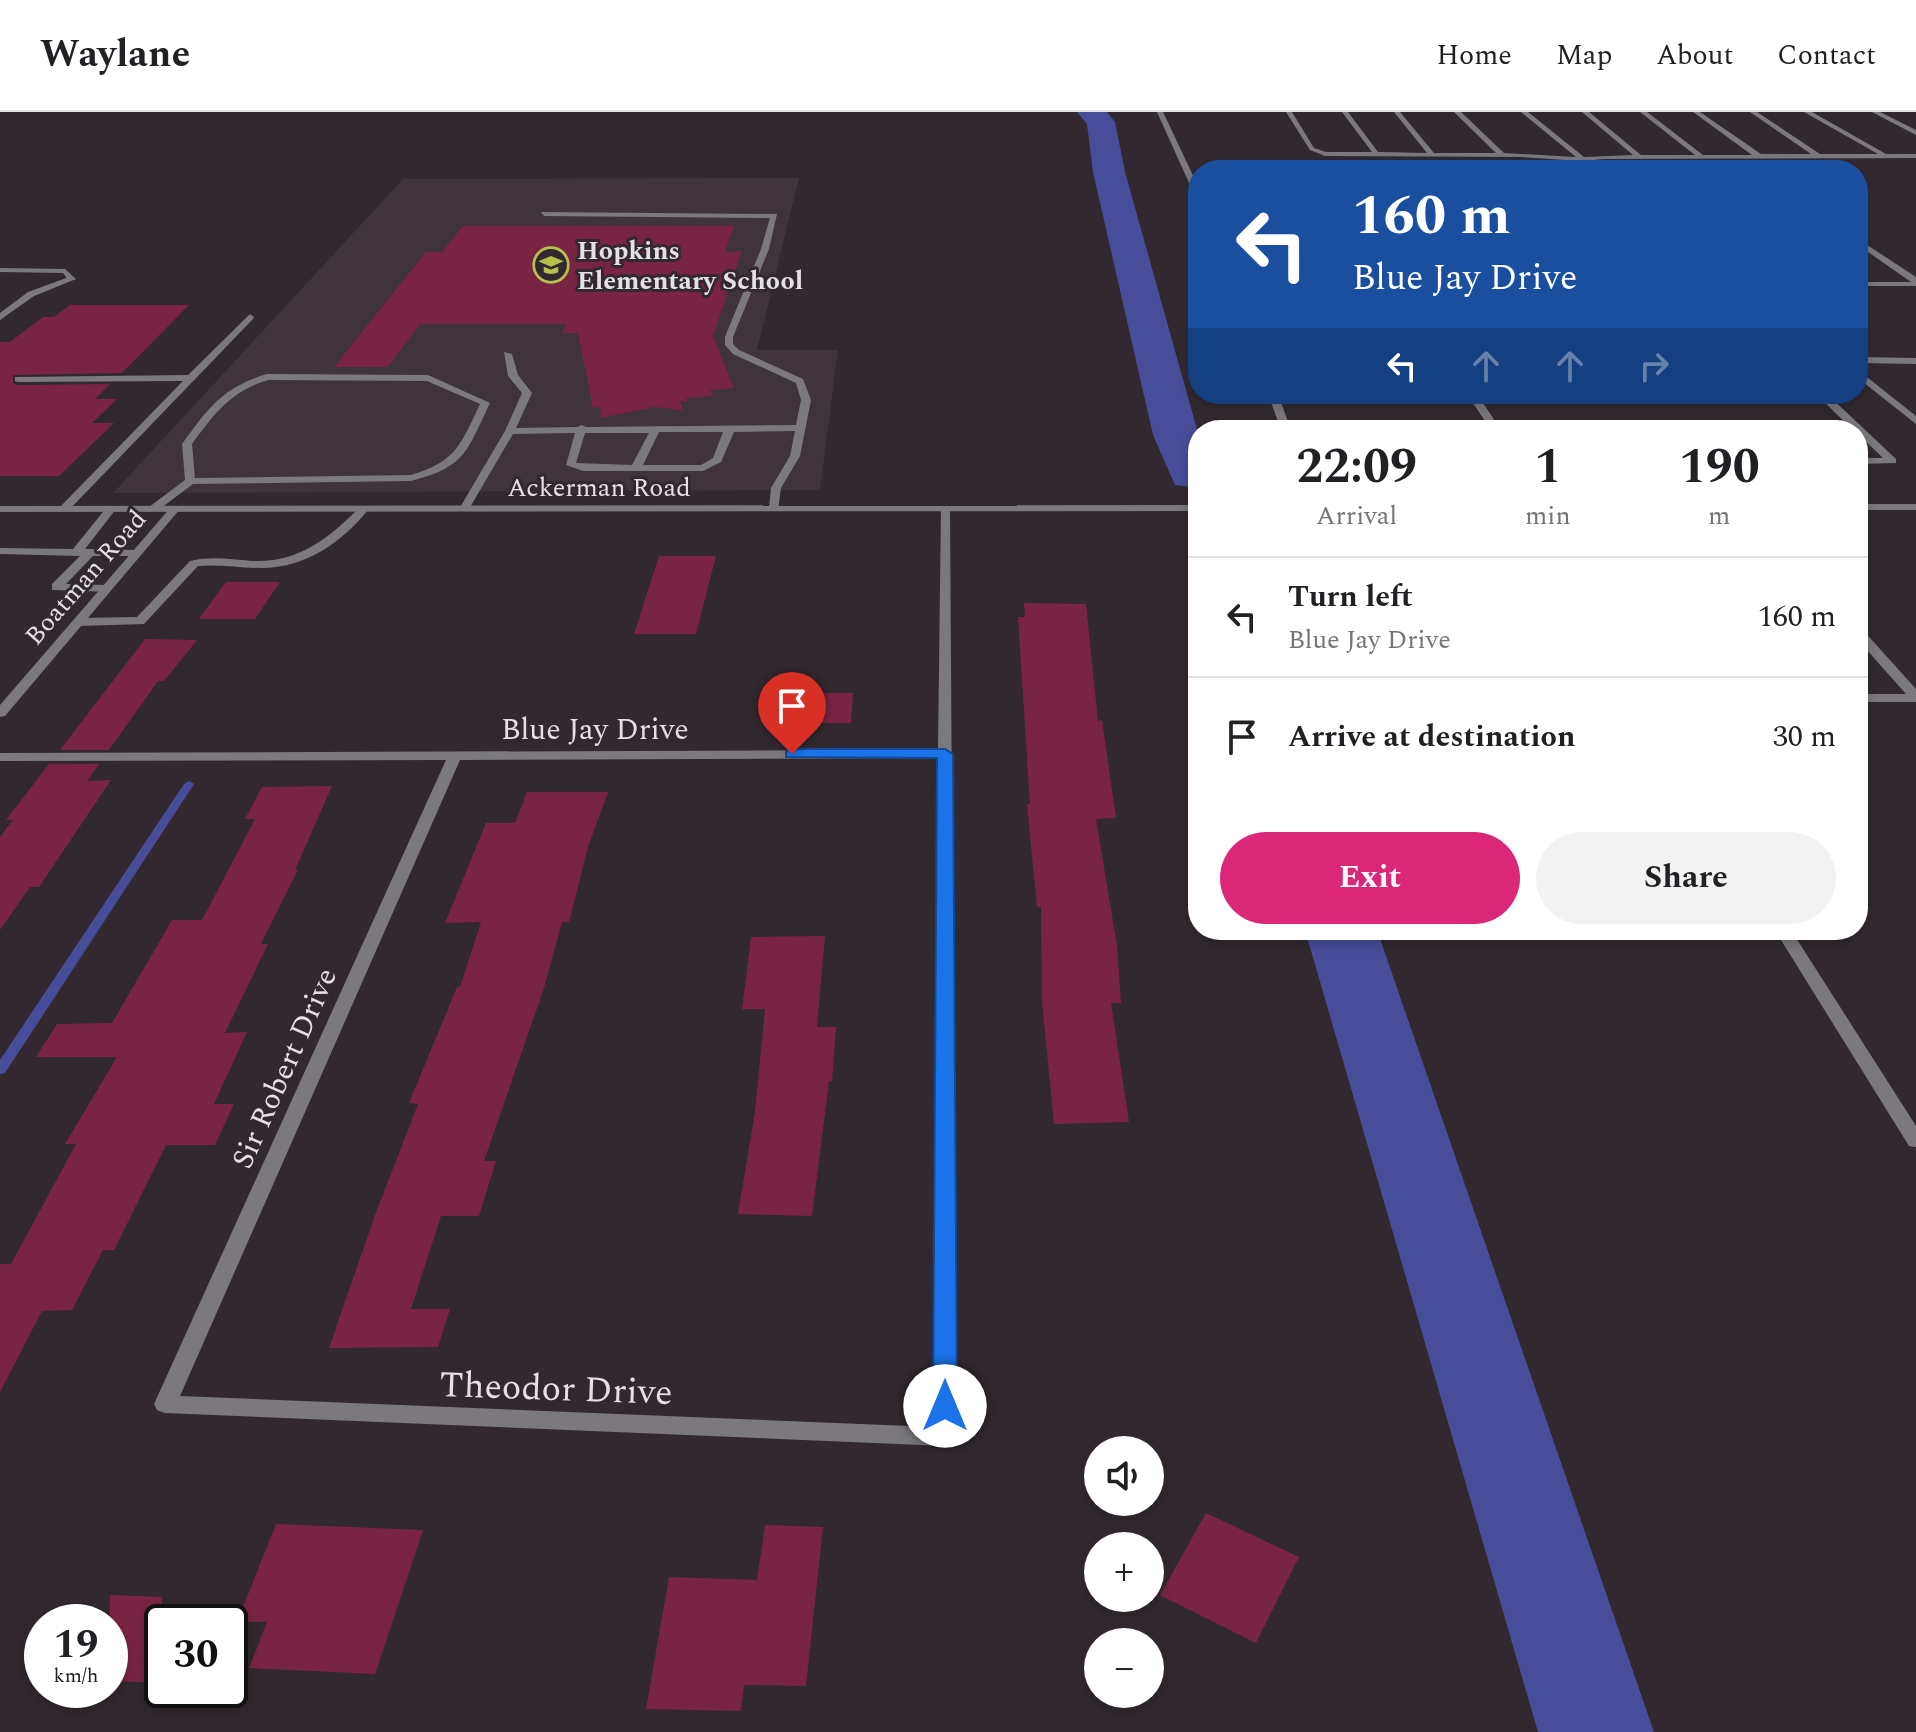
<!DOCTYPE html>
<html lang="en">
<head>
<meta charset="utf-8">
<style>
  :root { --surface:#fff; --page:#f2f2f2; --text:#202124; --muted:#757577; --line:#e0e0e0; --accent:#db2777 }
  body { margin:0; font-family:Spectral,serif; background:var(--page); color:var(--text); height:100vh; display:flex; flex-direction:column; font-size:30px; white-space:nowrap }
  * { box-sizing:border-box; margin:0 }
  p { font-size:26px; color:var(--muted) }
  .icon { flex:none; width:44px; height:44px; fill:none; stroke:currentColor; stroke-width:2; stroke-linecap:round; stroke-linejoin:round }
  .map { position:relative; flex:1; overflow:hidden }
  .details { position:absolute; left:1188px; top:308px; width:680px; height:520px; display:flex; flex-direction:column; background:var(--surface); border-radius:32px; box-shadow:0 4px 12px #0003 }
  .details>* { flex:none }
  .guide { position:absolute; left:1188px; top:48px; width:680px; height:244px; border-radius:32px; box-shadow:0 4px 12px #0003; background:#1a4fa0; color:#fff; overflow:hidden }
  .fabs { position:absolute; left:1084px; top:1324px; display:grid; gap:16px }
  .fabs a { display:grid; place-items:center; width:80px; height:80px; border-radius:50%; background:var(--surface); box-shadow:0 4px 12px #0003; font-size:40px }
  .speed { position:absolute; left:24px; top:1492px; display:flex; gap:16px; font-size:40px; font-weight:700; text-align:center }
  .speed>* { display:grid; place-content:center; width:104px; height:104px; border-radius:50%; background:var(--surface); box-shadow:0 4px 12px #0003; line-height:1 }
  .speed small { font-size:20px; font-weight:400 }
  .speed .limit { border:4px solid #111; border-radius:12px; background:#fff; color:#111 }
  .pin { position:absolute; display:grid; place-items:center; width:68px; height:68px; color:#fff; margin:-82px -34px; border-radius:50% 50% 50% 0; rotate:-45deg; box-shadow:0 0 8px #0007 }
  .pin .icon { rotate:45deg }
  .me { position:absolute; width:88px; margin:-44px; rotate:0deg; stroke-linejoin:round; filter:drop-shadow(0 0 6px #0008) }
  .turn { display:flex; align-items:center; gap:28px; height:168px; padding:0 32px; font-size:36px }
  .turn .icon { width:104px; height:104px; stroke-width:2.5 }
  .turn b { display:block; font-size:56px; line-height:68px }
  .lanes { display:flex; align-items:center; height:76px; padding:0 32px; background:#0003; justify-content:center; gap:40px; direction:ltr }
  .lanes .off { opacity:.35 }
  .eta { display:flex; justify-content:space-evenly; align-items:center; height:136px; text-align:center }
  .eta b { font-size:48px; font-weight:700; line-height:56px }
  .button { display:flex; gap:16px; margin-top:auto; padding:16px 32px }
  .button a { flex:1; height:92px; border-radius:48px; background:var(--accent); color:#fff; font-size:32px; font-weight:700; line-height:92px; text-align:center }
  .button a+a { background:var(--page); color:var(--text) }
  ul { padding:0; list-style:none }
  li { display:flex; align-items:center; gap:24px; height:120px; padding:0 32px; border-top:2px solid var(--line) }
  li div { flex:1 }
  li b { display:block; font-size:30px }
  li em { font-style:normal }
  header { display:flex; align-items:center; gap:48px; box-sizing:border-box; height:112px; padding:0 40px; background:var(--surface); border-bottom:2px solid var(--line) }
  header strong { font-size:38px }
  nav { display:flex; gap:44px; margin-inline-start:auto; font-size:28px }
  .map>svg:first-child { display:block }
  .built { fill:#3f333c }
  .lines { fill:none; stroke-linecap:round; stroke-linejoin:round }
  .stream { fill:#484d9a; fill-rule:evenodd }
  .river { fill:#484d9a; fill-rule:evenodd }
  .building { fill:#7a2443 }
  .service { fill:#7b797d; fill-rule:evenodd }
  .minor { fill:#7b797d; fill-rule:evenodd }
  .tertiary { fill:#7b797d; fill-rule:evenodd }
  .route { fill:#1a73e8; stroke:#114b97; stroke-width:2 }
  .labels { text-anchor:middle; stroke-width:6; stroke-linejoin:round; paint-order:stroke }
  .far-poi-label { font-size:26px; font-weight:bold; fill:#e5e0e4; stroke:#31292f; text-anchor:start }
  .far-street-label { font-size:26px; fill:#e5e0e4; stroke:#31292f }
  .street-label { font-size:30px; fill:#e5e0e4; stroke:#31292f }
  .near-street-label { font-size:36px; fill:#e5e0e4; stroke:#31292f }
</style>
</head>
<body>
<header>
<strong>Waylane</strong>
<nav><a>Home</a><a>Map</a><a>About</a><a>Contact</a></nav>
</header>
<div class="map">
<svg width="1916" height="1620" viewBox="0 0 1916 1620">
  <rect width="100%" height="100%" fill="#31292f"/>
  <!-- built -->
  <polygon class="built" points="799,66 757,238 838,238 820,378 113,381 403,67"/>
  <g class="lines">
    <!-- stream -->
    <polygon class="stream" points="189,669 194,672 5,961 0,962 0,948 184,672"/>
    <!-- river -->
    <g class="river">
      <polygon points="1077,0 1107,0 1115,10 1125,60 1198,321 1198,376 1175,373 1153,323 1093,60 1087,12"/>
      <polygon points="1305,818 1377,818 1654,1620 1538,1620"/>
    </g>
  </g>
  <!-- building -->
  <g class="building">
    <polygon points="463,114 734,114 725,140 742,139 713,224 734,276 710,278 713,284 686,286 687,289 680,289 683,298 654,295 601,306 600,295 593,296 578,221 562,221 566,212 420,212 388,255 334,255 426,140 442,140"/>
    <polygon points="70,193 189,193 122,261 13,263 13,271 18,273 110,272 95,287 117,287 92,311 114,311 59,364 0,364 0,230 10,230 43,205 54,205"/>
    <polygon points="659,444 716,444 696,522 634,522"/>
    <polygon points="226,470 280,470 255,507 199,507"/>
    <polygon points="1024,491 1086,492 1098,609 1102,608 1116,706 1096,707 1117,834 1121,891 1111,891 1129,1010 1054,1012 1042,890 1041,795 1037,795 1027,692 1030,692 1018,505 1025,505"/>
    <polygon points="145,527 197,528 164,569 158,569 109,638 60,638"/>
    <polygon points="783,581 853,581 851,611 779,611"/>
    <polygon points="49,652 99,652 87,669 111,668 39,775 30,775 0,818 0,725 13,708 6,708"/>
    <polygon points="332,674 295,758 298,758 261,832 268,832 225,921 247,920 214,992 234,992 215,1033 166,1033 114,1138 103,1138 72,1198 42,1199 0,1280 0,1152 11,1152 76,1032 65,1032 117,945 36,945 57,912 112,911 172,808 202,808 255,707 245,707 262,675"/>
    <polygon points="527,680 608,680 588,735 569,810 562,810 544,876 484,1049 496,1049 479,1104 441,1104 411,1197 450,1197 438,1235 329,1236 375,1103 418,992 409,991 457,875 460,875 481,810 445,811 486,711 515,711"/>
    <polygon points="825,824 817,915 836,915 832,969 829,969 812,1104 738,1102 755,1000 765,897 742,897 751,825"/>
    <polygon points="1206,1401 1299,1445 1256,1531 1160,1483"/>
    <polygon points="276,1412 423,1418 375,1562 249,1556 267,1510 237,1510"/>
    <polygon points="765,1413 823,1415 806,1574 744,1573 741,1599 646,1597 669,1465 757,1468"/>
    <polygon points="110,1483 162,1485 162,1571 110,1569"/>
  </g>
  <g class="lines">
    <!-- service -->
    <g class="service">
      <polygon points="1157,0 1163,0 1198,74 1198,84 1194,82"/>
      <polygon points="1286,0 1292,0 1314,36 1326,40 1372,40 1342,0 1348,0 1378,40 1427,41 1394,0 1400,0 1434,41 1496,41 1454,0 1461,0 1504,41 1576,45 1521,0 1528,0 1584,45 1633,43 1582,0 1589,0 1641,43 1695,43 1640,0 1647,0 1703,43 1752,43 1693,0 1700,0 1761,42 1811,42 1750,0 1757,0 1820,42 1878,42 1804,0 1812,0 1886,42 1916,42 1916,46 1603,47 1585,49 1584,52 1589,58 1582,58 1577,52 1579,49 1521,45 1325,44 1310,38"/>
      <polygon points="1872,0 1880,0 1916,18 1916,23"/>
      <path d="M 541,100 L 777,102 L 769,137 L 733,225 L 733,232 L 739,238 L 803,267 L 811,288 L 800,344 L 781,376 L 778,398 L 769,396 L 771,376 L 790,344 L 795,319 L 734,320 L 721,350 L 703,359 L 583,359 L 566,353 L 575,321 L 513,322 L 469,397 L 460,399 L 459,397 L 505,319 L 522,281 L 508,264 L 504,240 L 512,242 L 518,263 L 532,281 L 516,316 L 577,315 L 582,313 L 586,315 L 796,313 L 801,288 L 796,271 L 733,242 L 725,233 L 725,225 L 761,137 L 770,106 L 544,104 ZM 659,320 L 723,320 L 713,346 L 701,353 L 643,353 ZM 585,321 L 649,321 L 632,353 L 576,351 Z"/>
      <polygon points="1858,127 1916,165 1916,174 1858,174 1858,170 1911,170 1858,133"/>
      <polygon points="0,156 65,157 76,167 69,169 63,161 0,160"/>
      <polygon points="250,202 254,205 253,207 68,399 60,399 60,395 183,269 18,270 15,269 15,265 188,263"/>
      <polygon points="1858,245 1916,246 1916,252 1858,251"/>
      <polygon points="1858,258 1916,304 1916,312 1858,266"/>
      <path d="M 267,262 L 428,263 L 490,291 C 467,339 466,355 411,369 L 193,372 L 157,399 L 149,399 L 149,395 L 185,368 L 182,332 C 208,296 223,275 267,262 ZM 268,268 L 427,269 L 480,292 C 461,332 456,350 411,363 L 195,366 L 192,332 C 214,302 231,279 268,268 Z"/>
      <polygon points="1268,282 1278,282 1291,318 1281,318"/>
      <polygon points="1467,282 1477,282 1501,318 1491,318"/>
      <polygon points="1816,282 1827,282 1896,347 1896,351 1858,352 1858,346 1883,346 1858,322 1858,318 1853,318"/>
      <polygon points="107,395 116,397 85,437 137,438 143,441 137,444 93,444 66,472 106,473 110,474 110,480 52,478 52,472 80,444 0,442 0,436 73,437"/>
      <path d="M 360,395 L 369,397 C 342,430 306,456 261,456 C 240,456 219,452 198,454 L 144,512 L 78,514 L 72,510 L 78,506 L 137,505 L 190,449 C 211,444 231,447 252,449 C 299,451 329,426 360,395 Z"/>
      <polygon points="1858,516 1862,517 1916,577 1916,590 1858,590 1858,582 1906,582 1858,528"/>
      <polygon points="1635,818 1791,818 1916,1014 1916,1035 1909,1034 1781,828 1653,827 1637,821"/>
    </g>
    <!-- minor -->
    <g class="minor">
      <polygon points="69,165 76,167 34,184 0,208 0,201 28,180"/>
      <path d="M 941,394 L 950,396 L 956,1325 L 953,1331 L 945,1334 L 165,1301 L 157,1298 L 154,1292 L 446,648 L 0,649 L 0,641 L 938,638 ZM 938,646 L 934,1315 L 180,1284 L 460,648 Z"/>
      <polygon points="171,395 180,397 5,604 0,605 0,593"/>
    </g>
    <!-- tertiary -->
    <g class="tertiary">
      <rect x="1858" y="392" width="58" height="6"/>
      <polygon points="1198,393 1198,399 0,400 0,394"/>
    </g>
  </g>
  <!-- route -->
  <polygon class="route" points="792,637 945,637 953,642 957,1294 954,1301 945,1304 936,1301 933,1294 937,646 786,645 786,639"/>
  <!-- icons -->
  <defs>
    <symbol id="school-ring" viewBox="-11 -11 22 22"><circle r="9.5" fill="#31292f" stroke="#b4c24a" stroke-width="1.5"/><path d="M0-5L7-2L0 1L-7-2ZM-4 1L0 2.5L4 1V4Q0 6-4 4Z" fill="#b4c24a"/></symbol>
  </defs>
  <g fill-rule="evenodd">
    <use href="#school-ring" x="531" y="133" width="40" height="40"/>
  </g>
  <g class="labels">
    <!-- far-poi labels -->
    <g class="far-poi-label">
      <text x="577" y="147">Hopkins<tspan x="577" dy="30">Elementary School</tspan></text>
    </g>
    <!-- far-street labels -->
    <g class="far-street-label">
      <text x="599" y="384">Ackerman Road</text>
      <text transform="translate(85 465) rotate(-49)" y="9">Boatman Road</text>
    </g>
    <!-- street labels -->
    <g class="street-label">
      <text x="595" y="627">Blue Jay Drive</text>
      <text transform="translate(284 956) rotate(-66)" y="10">Sir Robert Drive</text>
    </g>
    <!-- near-street labels -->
    <g class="near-street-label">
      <text transform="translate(556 1275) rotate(2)" y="13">Theodor Drive</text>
    </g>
  </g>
</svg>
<div class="fabs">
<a><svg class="icon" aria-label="sound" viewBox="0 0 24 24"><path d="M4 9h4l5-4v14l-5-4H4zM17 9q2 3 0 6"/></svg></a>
<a>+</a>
<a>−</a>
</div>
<div class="speed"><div>19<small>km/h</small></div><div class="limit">30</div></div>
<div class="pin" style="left:792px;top:642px;background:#d93025"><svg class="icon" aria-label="arrive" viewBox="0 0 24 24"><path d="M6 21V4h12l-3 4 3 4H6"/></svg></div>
<svg class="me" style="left:945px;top:1294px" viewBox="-20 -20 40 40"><circle r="19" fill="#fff"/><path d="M0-13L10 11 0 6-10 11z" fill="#1a73e8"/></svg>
<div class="guide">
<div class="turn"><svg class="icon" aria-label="left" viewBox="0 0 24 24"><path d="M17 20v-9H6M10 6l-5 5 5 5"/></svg><div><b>160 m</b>Blue Jay Drive</div></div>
<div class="lanes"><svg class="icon" aria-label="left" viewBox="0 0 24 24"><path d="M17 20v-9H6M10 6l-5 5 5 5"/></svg><svg class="icon off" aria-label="ahead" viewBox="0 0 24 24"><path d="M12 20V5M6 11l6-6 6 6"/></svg><svg class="icon off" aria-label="ahead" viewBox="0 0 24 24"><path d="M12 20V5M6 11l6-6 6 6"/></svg><svg class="icon off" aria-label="right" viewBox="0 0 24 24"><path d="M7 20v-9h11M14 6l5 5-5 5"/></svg></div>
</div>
<section class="details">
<div class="eta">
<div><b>22:09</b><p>Arrival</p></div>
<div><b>1</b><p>min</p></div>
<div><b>190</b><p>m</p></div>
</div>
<ul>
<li><svg class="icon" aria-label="left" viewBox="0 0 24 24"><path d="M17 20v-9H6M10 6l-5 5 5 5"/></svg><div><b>Turn left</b><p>Blue Jay Drive</p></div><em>160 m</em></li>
<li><svg class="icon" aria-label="arrive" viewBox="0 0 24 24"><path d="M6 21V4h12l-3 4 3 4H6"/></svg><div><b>Arrive at destination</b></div><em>30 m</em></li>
</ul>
<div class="button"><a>Exit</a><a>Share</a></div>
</section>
</div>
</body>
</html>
